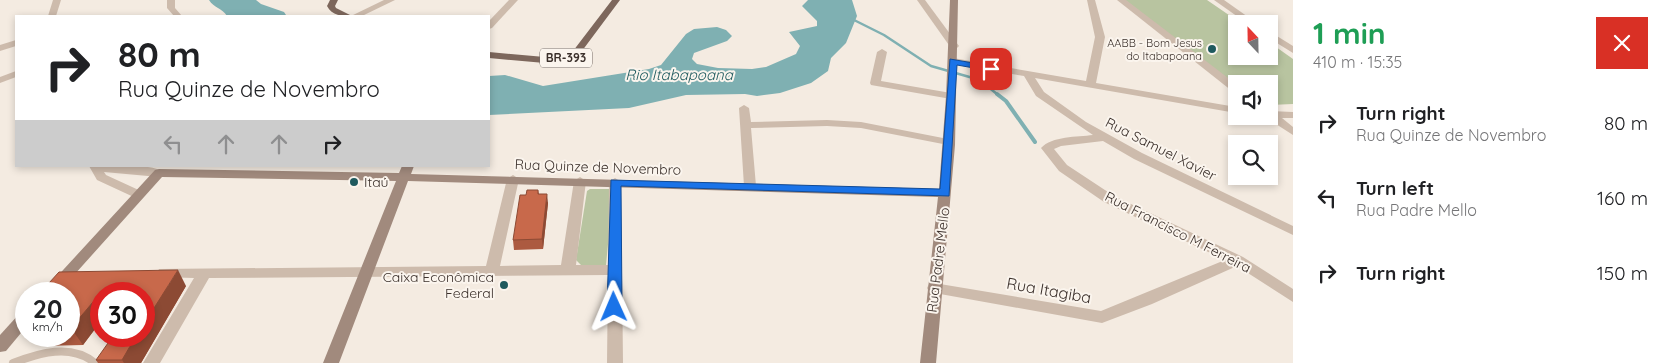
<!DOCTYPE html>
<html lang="en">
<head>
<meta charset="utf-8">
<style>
  :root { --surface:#fff; --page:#f2f2f2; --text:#202124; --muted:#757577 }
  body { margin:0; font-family:Quicksand,sans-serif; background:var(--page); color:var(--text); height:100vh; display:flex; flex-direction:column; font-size:19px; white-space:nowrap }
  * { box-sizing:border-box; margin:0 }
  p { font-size:16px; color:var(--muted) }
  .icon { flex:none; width:28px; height:28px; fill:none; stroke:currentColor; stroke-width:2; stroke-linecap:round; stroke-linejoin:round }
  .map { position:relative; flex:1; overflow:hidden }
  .side { display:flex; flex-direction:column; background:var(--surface); width:375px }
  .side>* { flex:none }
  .banner { position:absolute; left:15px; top:15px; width:475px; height:152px; border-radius:0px; box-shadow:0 2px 8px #0003; background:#fff; color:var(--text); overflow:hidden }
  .needle { width:32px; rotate:338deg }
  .tools { position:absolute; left:1228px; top:15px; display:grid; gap:10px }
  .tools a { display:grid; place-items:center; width:50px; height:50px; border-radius:0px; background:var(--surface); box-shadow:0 2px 8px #0003; font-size:25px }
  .speed { position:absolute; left:15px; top:282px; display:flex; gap:10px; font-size:25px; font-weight:700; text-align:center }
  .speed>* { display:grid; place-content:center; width:65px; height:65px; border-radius:50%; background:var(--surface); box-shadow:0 2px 8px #0003; line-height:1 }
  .speed small { font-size:12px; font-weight:400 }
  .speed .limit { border:8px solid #d22; background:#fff; color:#111 }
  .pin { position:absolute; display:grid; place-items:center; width:42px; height:42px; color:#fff; margin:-21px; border-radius:10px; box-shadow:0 2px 8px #0006 }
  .me { position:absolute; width:55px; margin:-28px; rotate:359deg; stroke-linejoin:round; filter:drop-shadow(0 0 4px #0008) }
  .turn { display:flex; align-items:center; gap:18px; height:105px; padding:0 20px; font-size:22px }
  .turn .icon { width:65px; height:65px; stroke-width:2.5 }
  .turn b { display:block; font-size:35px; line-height:42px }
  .lanes { display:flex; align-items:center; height:48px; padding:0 20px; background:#0003; justify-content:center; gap:25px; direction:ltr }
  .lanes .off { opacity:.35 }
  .round { display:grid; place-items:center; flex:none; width:52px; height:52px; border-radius:0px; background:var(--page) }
  .headline { display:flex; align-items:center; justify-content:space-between; height:85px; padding:0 20px }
  h1 { font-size:30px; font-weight:700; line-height:38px; color:#1e9e55 }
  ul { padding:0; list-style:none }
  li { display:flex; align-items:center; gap:15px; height:75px; padding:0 20px }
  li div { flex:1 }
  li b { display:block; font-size:19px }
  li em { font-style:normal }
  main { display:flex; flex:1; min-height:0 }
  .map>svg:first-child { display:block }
  .green { fill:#b8c4a0 }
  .water { fill:#7fb0b2 }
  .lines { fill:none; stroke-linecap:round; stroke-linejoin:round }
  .stream-far1 { stroke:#7fb0b2; stroke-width:2.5 }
  .stream { stroke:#7fb0b2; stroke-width:4 }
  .service { stroke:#cdbbac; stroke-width:8 }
  .minor { fill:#cdbbac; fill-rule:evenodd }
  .tertiary { fill:#cdbbac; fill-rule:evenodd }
  .secondary { fill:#a18a7d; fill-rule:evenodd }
  .primary { fill:#7d675c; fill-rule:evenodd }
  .wall { fill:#ac5a40 }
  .shaded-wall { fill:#8c4a34 }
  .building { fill:#c8694b; stroke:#8c4a34 }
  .route { fill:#1a73e8; stroke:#114b97 }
  .poi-dot { fill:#1f5a5e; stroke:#fbf5ee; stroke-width:2 }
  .labels { text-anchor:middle; stroke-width:4; stroke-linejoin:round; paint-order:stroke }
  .far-poi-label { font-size:11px; fill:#3b302b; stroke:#fbf5ee; text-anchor:end }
  .shield { fill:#fbf5ee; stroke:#756b66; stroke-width:1 }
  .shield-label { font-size:12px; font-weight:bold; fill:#3b302b }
  .street-label { font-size:14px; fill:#3b302b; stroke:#fbf5ee }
  .poi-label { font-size:14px; fill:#3b302b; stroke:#fbf5ee; text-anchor:start }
  .water-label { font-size:15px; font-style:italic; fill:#1f5a5e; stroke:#fbf5ee }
  .near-street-label { font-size:16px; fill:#3b302b; stroke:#fbf5ee }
</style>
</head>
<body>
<main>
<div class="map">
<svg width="1293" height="363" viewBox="0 0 1293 363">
  <rect width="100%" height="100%" fill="#f4ebe1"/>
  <!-- green -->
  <g class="green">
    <polygon points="1125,0 1207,0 1242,24 1236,24 1236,56 1269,56 1269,42 1293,59 1293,104 1269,105 1269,84 1236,84 1236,87"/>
    <polygon points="590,189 610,189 613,192 606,265 581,265 576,260 587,191"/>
  </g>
  <!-- water -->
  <g class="water">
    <path d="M 209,0 L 256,0 L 261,4 L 284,12 L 286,15 L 227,16 C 222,8 214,8 209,0 Z"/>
    <polygon points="808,0 852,0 857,16 846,43 831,58 828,71 811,83 780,93 757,96 745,94 686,95 629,108 489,115 489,76 505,75 543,86 649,69 661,65 686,34 694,29 717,27 726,30 732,36 727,41 694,53 692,59 697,64 718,68 752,69 766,67 796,54 800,46 789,32 817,26 817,21 802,6"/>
  </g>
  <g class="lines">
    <!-- stream-far1 -->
    <polyline class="stream-far1" points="852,19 884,35 931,66 980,80 998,95"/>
    <!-- stream -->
    <polyline class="stream" points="997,94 1006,101 1035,142"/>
    <!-- service -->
    <path class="service" d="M 13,363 C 39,353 71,343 95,363"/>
    <!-- minor -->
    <g class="minor">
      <polygon points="167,0 175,0 175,8 182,16 174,16 167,8"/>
      <polygon points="384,0 395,0 362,16 351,16"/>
      <polygon points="509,0 518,0 492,28 489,29 489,21"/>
      <polygon points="917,0 925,0 959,46 957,48 951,48"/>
      <path d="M 1087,0 L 1095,0 L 1105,37 L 1096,83 L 1236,107 L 1236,113 L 1035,78 L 1044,92 L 1086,122 L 1142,153 L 1293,226 L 1293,235 L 1134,159 L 1103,141 L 1061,146 L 1054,149 L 1067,165 L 1114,196 L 1243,257 L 1293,289 L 1293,302 L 1237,266 L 1152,304 L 1102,323 L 929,292 L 927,288 L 929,284 L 934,283 L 1101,311 L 1225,260 L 1104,202 L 1059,171 L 1041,148 C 1052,136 1077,137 1093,135 L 1036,96 L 1024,76 L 953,64 L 948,61 L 953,58 L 1086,81 L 1095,37 Z"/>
      <polygon points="1117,0 1126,0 1236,84 1236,92 1232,91"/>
      <polygon points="1214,0 1224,0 1258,24 1248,24"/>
      <polygon points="1269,31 1293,46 1293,53 1269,38"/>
      <polygon points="16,40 16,46 0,51 0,45"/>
      <polygon points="882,49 887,52 881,81 951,93 956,96 951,99 871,85 870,83 877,52"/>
      <polygon points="16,71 16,77 0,83 0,77"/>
      <polygon points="744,105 749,108 751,122 827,120 861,122 948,139 954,142 948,145 861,128 827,126 751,128 756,186 750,190 744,186 739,108"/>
      <polygon points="1269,111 1293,112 1293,118 1282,118 1293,127 1293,135 1265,117 1269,116"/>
      <polygon points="513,175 519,179 500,266 561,265 574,181 580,177 586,181 576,265 608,265 609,182 615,178 621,182 623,363 607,363 608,275 209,278 160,363 143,363 194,278 159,277 157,273 159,269 486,266 507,179"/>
    </g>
    <!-- tertiary -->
    <g class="tertiary">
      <polygon points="53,0 61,0 56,16 48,16"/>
      <path d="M 89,166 C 104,166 156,163 165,173 L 159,177 L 104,172 L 106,175 L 143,192 L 144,195 L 138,199 L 97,180 Z"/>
    </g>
    <!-- secondary -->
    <g class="secondary">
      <polygon points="950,0 958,0 955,145 936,363 920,363 938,197 408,181 339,363 323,363 396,181 162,177 57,294 41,294 155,170 159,169 399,173 402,166 414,166 411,174 939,189 946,96"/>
      <polygon points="26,311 26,327 6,351 0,352 0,335 20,313"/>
    </g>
    <!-- primary -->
    <g class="primary">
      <path d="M 330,0 L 338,0 L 335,6 L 336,8 L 352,16 C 342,16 332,16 327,6 Z"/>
      <polygon points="612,0 620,0 576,59 556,64 489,58 489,52 556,58 570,55"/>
    </g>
  </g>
  <!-- wall -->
  <g class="wall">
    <polygon points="538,190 539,194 548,203 543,249 514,250 513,240"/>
    <polygon points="186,286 141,363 98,363 96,360 144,336 144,294 101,294 101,321 83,345 41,346 34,336 69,336 69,294"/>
  </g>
  <!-- shaded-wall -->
  <g class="shaded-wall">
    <polygon points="547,194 548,203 543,249 542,239"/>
    <polygon points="178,270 186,286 141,363 124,363 122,360 136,336 144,336 144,324"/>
    <polygon points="93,302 101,314 101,321 83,345 71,328"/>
  </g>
  <!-- building -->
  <g class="building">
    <polygon points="527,190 538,190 538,194 547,194 542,239 513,240 520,195 526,195"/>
    <polygon points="178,270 144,324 144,294 101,294 101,301 93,302 71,328 69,328 69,294 39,294 59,272"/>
    <polygon points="113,336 136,336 122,360 96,360"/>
  </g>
  <!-- route -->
  <polygon class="route" points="950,59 991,66 995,69 991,71 957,65 949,196 621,186 622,307 614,313 610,311 607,307 611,180 940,189"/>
  <!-- markers -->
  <g class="poi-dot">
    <circle cx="1212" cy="49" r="5"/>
    <circle cx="354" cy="182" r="5"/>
    <circle cx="504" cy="285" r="5"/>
  </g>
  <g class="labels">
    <!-- far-poi labels -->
    <g class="far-poi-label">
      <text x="1202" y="47">AABB - Bom Jesus<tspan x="1202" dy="13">do Itabapoana</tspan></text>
    </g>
    <!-- shield labels -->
    <rect class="shield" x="540" y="48.5" width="52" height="19" rx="4"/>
    <g class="shield-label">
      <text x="566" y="62">BR-393</text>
    </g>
    <!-- street labels -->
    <g class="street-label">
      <text transform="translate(1161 149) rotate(27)" y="5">Rua Samuel Xavier</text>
      <text transform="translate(598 167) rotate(2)" y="5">Rua Quinze de Novembro</text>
      <text transform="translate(1178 232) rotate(27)" y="5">Rua Francisco M Ferreira</text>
      <text transform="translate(938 260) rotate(-83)" y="5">Rua Padre Mello</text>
    </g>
    <!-- poi labels -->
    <g class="poi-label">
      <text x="364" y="187">Itaú</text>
      <text x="494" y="282" text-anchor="end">Caixa Econômica<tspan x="494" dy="16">Federal</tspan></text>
    </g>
    <!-- water labels -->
    <g class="water-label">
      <text x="679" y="80">Rio Itabapoana</text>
    </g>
    <!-- near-street labels -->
    <g class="near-street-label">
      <text transform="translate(1049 290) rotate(10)" y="6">Rua Itagiba</text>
    </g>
  </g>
</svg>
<div class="tools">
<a><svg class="needle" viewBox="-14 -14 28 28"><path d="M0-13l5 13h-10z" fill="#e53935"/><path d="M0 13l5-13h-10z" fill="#757577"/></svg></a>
<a><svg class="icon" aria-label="sound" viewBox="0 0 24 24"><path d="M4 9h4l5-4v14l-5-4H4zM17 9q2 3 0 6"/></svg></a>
<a><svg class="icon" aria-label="search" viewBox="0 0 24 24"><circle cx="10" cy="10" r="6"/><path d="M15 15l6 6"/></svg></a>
</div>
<div class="speed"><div>20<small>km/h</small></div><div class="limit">30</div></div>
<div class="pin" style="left:991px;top:69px;background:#d93025"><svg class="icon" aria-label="arrive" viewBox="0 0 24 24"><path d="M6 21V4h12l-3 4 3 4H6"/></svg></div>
<svg class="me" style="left:614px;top:307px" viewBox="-20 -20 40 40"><path d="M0-17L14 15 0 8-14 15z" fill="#1a73e8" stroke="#fff" stroke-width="4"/></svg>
<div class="banner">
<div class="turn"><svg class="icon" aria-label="right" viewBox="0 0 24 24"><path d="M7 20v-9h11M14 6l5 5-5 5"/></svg><div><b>80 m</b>Rua Quinze de Novembro</div></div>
<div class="lanes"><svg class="icon off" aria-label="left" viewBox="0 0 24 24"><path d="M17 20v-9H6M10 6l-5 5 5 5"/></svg><svg class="icon off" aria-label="ahead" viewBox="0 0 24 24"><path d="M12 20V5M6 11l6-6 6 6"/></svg><svg class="icon off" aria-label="ahead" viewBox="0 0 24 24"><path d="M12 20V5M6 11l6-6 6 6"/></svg><svg class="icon" aria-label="right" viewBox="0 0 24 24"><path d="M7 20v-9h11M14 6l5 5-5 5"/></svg></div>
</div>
</div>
<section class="side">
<div class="headline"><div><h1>1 min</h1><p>410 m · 15:35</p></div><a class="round" style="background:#d93025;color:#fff"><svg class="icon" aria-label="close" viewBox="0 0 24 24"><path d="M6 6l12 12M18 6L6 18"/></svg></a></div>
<ul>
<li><svg class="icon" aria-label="right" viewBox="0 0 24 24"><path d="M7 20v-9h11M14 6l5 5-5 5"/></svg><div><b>Turn right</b><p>Rua Quinze de Novembro</p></div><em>80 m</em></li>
<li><svg class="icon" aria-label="left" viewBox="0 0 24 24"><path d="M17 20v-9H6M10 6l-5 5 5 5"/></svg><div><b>Turn left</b><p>Rua Padre Mello</p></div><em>160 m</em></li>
<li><svg class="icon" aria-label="right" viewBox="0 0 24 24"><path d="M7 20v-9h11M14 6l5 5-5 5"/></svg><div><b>Turn right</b></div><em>150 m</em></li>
</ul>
</section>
</main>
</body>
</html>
